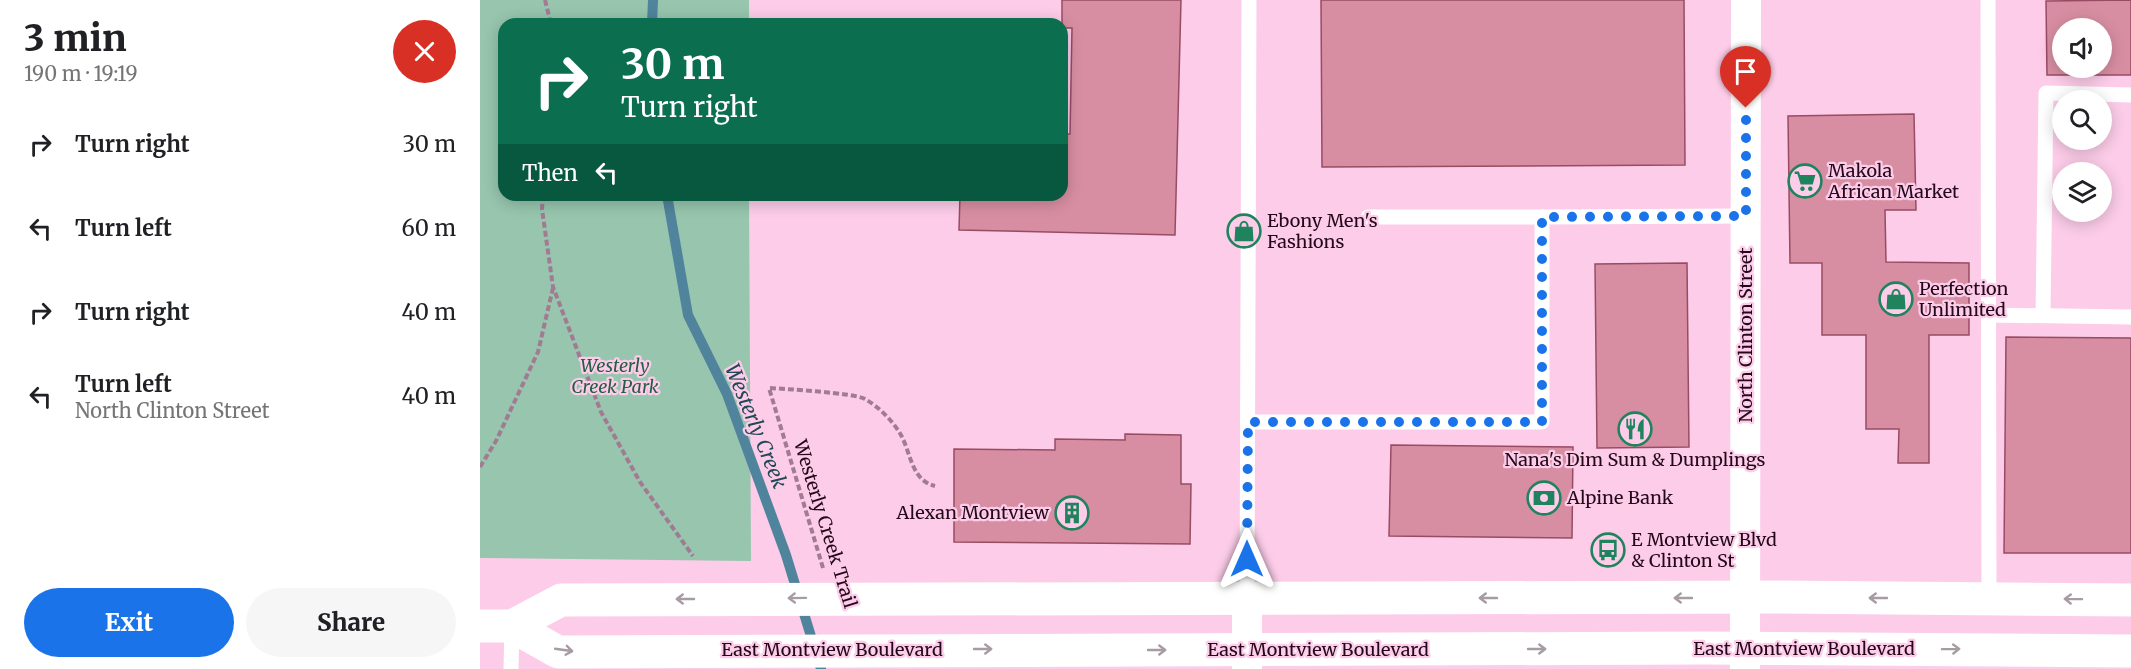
<!DOCTYPE html>
<html lang="en">
<head>
<meta charset="utf-8">
<style>
  :root { --surface:#fff; --page:#f6f6f6; --text:#202124; --muted:#757577; --accent:#1a73e8 }
  body { margin:0; font-family:Merriweather,serif; background:var(--page); color:var(--text); height:100vh; display:flex; flex-direction:column; font-size:22px; white-space:nowrap }
  * { box-sizing:border-box; margin:0 }
  p { font-size:20px; color:var(--muted) }
  .icon { flex:none; width:33px; height:33px; fill:none; stroke:currentColor; stroke-width:2; stroke-linecap:round; stroke-linejoin:round }
  .map { position:relative; flex:1; overflow:hidden }
  .side { display:flex; flex-direction:column; background:var(--surface); width:480px }
  .side>* { flex:none }
  .banner { position:absolute; left:18px; top:18px; width:570px; height:183px; border-radius:18px; box-shadow:0 3px 15px #0003; background:#0b6e4f; color:#fff; overflow:hidden }
  .fabs { position:absolute; left:1572px; top:18px; display:grid; gap:12px }
  .fabs a { display:grid; place-items:center; width:60px; height:60px; border-radius:50%; background:var(--surface); box-shadow:0 3px 15px #0003; font-size:30px }
  .pin { position:absolute; display:grid; place-items:center; width:51px; height:51px; color:#fff; margin:-62px -26px; border-radius:50% 50% 50% 0; rotate:-45deg; box-shadow:0 0 6px #0007 }
  .pin .icon { rotate:45deg }
  .me { position:absolute; width:66px; margin:-33px; rotate:0deg; stroke-linejoin:round; filter:drop-shadow(0 0 4px #0008) }
  .turn { display:flex; align-items:center; gap:21px; height:126px; padding:0 24px; font-size:27px }
  .turn .icon { width:78px; height:78px; stroke-width:2.5 }
  .turn b { display:block; font-size:42px; line-height:51px }
  .then { display:flex; align-items:center; height:57px; padding:0 24px; background:#0003; gap:12px; font-size:22px }
  .round { display:grid; place-items:center; flex:none; width:63px; height:63px; border-radius:32px; background:var(--page) }
  .overview { display:flex; align-items:center; justify-content:space-between; height:102px; padding:0 24px }
  h1 { font-size:36px; font-weight:800; line-height:45px }
  .button { display:flex; gap:12px; margin-top:auto; padding:12px 24px }
  .button a { flex:1; height:69px; border-radius:36px; background:var(--accent); color:#fff; font-size:24px; font-weight:800; line-height:69px; text-align:center }
  .button a+a { background:var(--page); color:var(--text) }
  ul { padding:0; list-style:none }
  li { display:flex; align-items:center; gap:18px; height:84px; padding:0 24px }
  li div { flex:1 }
  li b { display:block; font-size:22px }
  li em { font-style:normal }
  main { display:flex; flex:1; min-height:0 }
  .map>svg:first-child { display:block }
  .green { fill:#97c5ae }
  .lines { fill:none; stroke-linecap:round; stroke-linejoin:round }
  .stream { stroke:#50849d; stroke-width:10 }
  .building { fill:#d88ea2; stroke:#994b63; stroke-width:1.5; fill-rule:evenodd }
  .path { stroke:#a27b93; stroke-width:4; stroke-dasharray:6 3; stroke-linecap:butt }
  .service { stroke:#fff; stroke-width:15 }
  .minor { stroke:#fff; stroke-width:30 }
  .secondary { stroke:#fff; stroke-width:33 }
  .oneway { stroke:#a79ca3 }
  .route { stroke:#1a73e8; stroke-width:10; stroke-dasharray:0 18 }
  .labels { text-anchor:middle; stroke-width:4.5; stroke-linejoin:round; paint-order:stroke }
  .poi-label { font-size:18px; fill:#23081a; stroke:#fccce8; text-anchor:start }
  .street-label { font-size:18px; fill:#23081a; stroke:#fccce8 }
  .park-label { font-size:18px; font-style:italic; fill:#255e45; stroke:#fccce8 }
  .water-label { font-size:20px; font-style:italic; fill:#224855; stroke:#fccce8 }
</style>
</head>
<body>
<main>
<section class="side">
<div class="overview"><div><h1>3 min</h1><p>190 m · 19:19</p></div><a class="round" style="background:#d93025;color:#fff"><svg class="icon" aria-label="close" viewBox="0 0 24 24"><path d="M6 6l12 12M18 6L6 18"/></svg></a></div>
<ul>
<li><svg class="icon" aria-label="right" viewBox="0 0 24 24"><path d="M7 20v-9h11M14 6l5 5-5 5"/></svg><div><b>Turn right</b></div><em>30 m</em></li>
<li><svg class="icon" aria-label="left" viewBox="0 0 24 24"><path d="M17 20v-9H6M10 6l-5 5 5 5"/></svg><div><b>Turn left</b></div><em>60 m</em></li>
<li><svg class="icon" aria-label="right" viewBox="0 0 24 24"><path d="M7 20v-9h11M14 6l5 5-5 5"/></svg><div><b>Turn right</b></div><em>40 m</em></li>
<li><svg class="icon" aria-label="left" viewBox="0 0 24 24"><path d="M17 20v-9H6M10 6l-5 5 5 5"/></svg><div><b>Turn left</b><p>North Clinton Street</p></div><em>40 m</em></li>
</ul>
<div class="button"><a>Exit</a><a>Share</a></div>
</section>
<div class="map">
<svg width="1651" height="669" viewBox="0 0 1651 669">
  <rect width="100%" height="100%" fill="#fccce8"/>
  <!-- green -->
  <polygon class="green" points="0,0 269,0 269,24 24,24 24,195 269,195 271,561 0,558"/>
  <g class="lines">
    <!-- stream -->
    <g class="stream">
      <polyline points="172,24 173,0"/>
      <polyline points="187,195 208,315 247,394 306,555 341,669"/>
    </g>
  </g>
  <!-- building -->
  <g class="building">
    <polygon points="582,0 701,0 695,235 479,230 480,195 582,195 582,134 590,134 592,28 582,28"/>
    <polygon points="841,0 1204,0 1205,165 842,167"/>
    <path d="M 1651,0 L 1651,75 L 1567,75 L 1566,1 ZM 1582,28 L 1622,28 L 1622,68 L 1582,68 Z"/>
    <polygon points="1434,114 1436,210 1405,210 1406,262 1489,263 1489,335 1449,335 1449,463 1418,463 1419,429 1386,429 1386,335 1342,335 1342,263 1310,263 1308,116"/>
    <polygon points="1207,263 1209,447 1117,448 1115,264"/>
    <polygon points="1526,337 1651,338 1651,553 1524,553"/>
    <polygon points="645,434 701,435 701,484 711,484 710,544 474,542 474,449 575,450 575,439 645,440"/>
    <polygon points="911,445 1093,447 1092,538 909,536"/>
  </g>
  <g class="lines">
    <!-- path -->
    <g class="path">
      <polyline points="65,0 71,24"/>
      <polyline points="63,195 62,209 73,287 121,412 160,482 213,556"/>
      <polyline points="0,467 16,441 58,352 73,288"/>
      <path d="M 343,568 L 289,388 C 306,389 375,393 385,399 C 399,407 413,421 421,435 C 431,453 431,480 455,486"/>
    </g>
    <!-- service -->
    <g class="service">
      <polyline points="1508,0 1509,598"/>
      <polyline points="888,217 1062,217"/>
      <polyline points="1508,315 1651,317"/>
      <polyline points="1563,315 1566,93 1651,95"/>
      <polyline points="768,422 1062,422 1062,217 1266,216"/>
      <polyline points="767,599 769,0"/>
      <polyline points="31,669 32,626"/>
    </g>
    <!-- minor -->
    <g class="minor">
      <polyline points="767,599 767,669"/>
      <polyline points="1265,669 1266,0"/>
    </g>
    <!-- secondary -->
    <g class="secondary">
      <polyline points="0,626 32,626 81,600 1298,597 1651,600"/>
      <polyline points="32,626 78,652 1225,648 1651,651"/>
    </g>
  </g>
  <!-- one-way arrows -->
  <defs><path id="oneway-shaft" d="M-6 0H5M1.5-3L5.5 0L1.5 3" fill="none" stroke-width="1.6" stroke-linecap="round" stroke-linejoin="round" transform="scale(1.5)"/></defs>
  <g class="oneway">
    <use href="#oneway-shaft" transform="translate(317 598) rotate(179)"/>
    <use href="#oneway-shaft" transform="translate(1008 598) rotate(180)"/>
    <use href="#oneway-shaft" transform="translate(1203 598) rotate(180)"/>
    <use href="#oneway-shaft" transform="translate(1398 598) rotate(-180)"/>
    <use href="#oneway-shaft" transform="translate(205 599) rotate(180)"/>
    <use href="#oneway-shaft" transform="translate(1593 599) rotate(-179)"/>
    <use href="#oneway-shaft" transform="translate(503 649)"/>
    <use href="#oneway-shaft" transform="translate(1057 649)"/>
    <use href="#oneway-shaft" transform="translate(1471 649) rotate(-1)"/>
    <use href="#oneway-shaft" transform="translate(84 650) rotate(8)"/>
    <use href="#oneway-shaft" transform="translate(677 650)"/>
  </g>
  <g class="lines">
    <!-- route -->
    <polyline class="route" points="767,559 768,422 1062,422 1062,217 1266,216 1266,108"/>
  </g>
  <!-- icons -->
  <defs>
    <symbol id="supermarket-ring" viewBox="-11 -11 22 22"><circle r="9.5" fill="#fccce8" stroke="#1f835d" stroke-width="1.5"/><path d="M-6-5.5h2.5l.6 2H6L4.5 2H-2.5L-4.4-4H-6ZM-1.5 3.2a1.3 1.3 0 1 0 .1 0ZM3 3.2a1.3 1.3 0 1 0 .1 0Z" fill="#1f835d"/></symbol>
    <symbol id="shop-ring" viewBox="-11 -11 22 22"><circle r="9.5" fill="#fccce8" stroke="#1f835d" stroke-width="1.5"/><path d="M-5-2.5h2.3a2.7 3.5 0 0 1 5.4 0H5L5.5 6h-11ZM-1.5-2.5h3a1.5 2.3 0 0 0-3 0Z" fill="#1f835d"/></symbol>
    <symbol id="restaurant-ring" viewBox="-11 -11 22 22"><circle r="9.5" fill="#fccce8" stroke="#1f835d" stroke-width="1.5"/><path d="M-5-6h1v4h1v-4h1v4h1v-4h1v5L-1.5 .5V6h-2V.5L-5-1ZM5-6V6H3V1.5H1.5Q1.5-4 5-6Z" fill="#1f835d"/></symbol>
    <symbol id="bank-ring" viewBox="-11 -11 22 22"><circle r="9.5" fill="#fccce8" stroke="#1f835d" stroke-width="1.5"/><path d="M-6-4H6V4H-6ZM0-2.3a2.3 2.3 0 1 0 0 4.6a2.3 2.3 0 1 0 0-4.6Z" fill="#1f835d"/></symbol>
    <symbol id="building-ring" viewBox="-11 -11 22 22"><circle r="9.5" fill="#fccce8" stroke="#1f835d" stroke-width="1.5"/><path d="M-4-6H4V6H1V3H-1V6H-4ZM-2.5-4.3h1.7v1.8h-1.7ZM.8-4.3h1.7v1.8H.8ZM-2.5-1h1.7V.8h-1.7ZM.8-1h1.7V.8H.8Z" fill="#1f835d"/></symbol>
    <symbol id="bus-ring" viewBox="-11 -11 22 22"><circle r="9.5" fill="#fccce8" stroke="#1f835d" stroke-width="1.5"/><path d="M-5-6H5V4H4V6H2V4H-2V6H-4V4H-5ZM-3.5-4V0h7V-4ZM-3.5 1.2v1.5H-2V1.2ZM2 1.2v1.5H3.5V1.2Z" fill="#1f835d"/></symbol>
  </defs>
  <g fill-rule="evenodd">
    <use href="#supermarket-ring" x="1306" y="162" width="38" height="38"/>
    <use href="#shop-ring" x="745" y="212" width="38" height="38"/>
    <use href="#shop-ring" x="1397" y="280" width="38" height="38"/>
    <use href="#restaurant-ring" x="1136" y="410" width="38" height="38"/>
    <use href="#bank-ring" x="1045" y="479" width="38" height="38"/>
    <use href="#building-ring" x="573" y="494" width="38" height="38"/>
    <use href="#bus-ring" x="1109" y="531" width="38" height="38"/>
  </g>
  <g class="labels">
    <!-- poi labels -->
    <g class="poi-label">
      <text x="1348" y="177">Makola<tspan x="1348" dy="21">African Market</tspan></text>
      <text x="787" y="227">Ebony Men's<tspan x="787" dy="21">Fashions</tspan></text>
      <text x="1439" y="295">Perfection<tspan x="1439" dy="21">Unlimited</tspan></text>
      <text x="1155" y="466" text-anchor="middle">Nana's Dim Sum &amp; Dumplings</text>
      <text x="1087" y="504">Alpine Bank</text>
      <text x="569" y="519" text-anchor="end">Alexan Montview</text>
      <text x="1151" y="546">E Montview Blvd<tspan x="1151" dy="21">&amp; Clinton St</tspan></text>
    </g>
    <!-- street labels -->
    <g class="street-label">
      <text transform="translate(1266 335) rotate(-90)" y="6">North Clinton Street</text>
      <text transform="translate(345 524) rotate(73)" y="6">Westerly Creek Trail</text>
      <text x="1324" y="655">East Montview Boulevard</text>
      <text x="352" y="656">East Montview Boulevard</text>
      <text x="838" y="656">East Montview Boulevard</text>
    </g>
    <!-- park labels -->
    <g class="park-label">
      <text x="135" y="372">Westerly<tspan x="135" dy="21">Creek Park</tspan></text>
    </g>
    <!-- water labels -->
    <g class="water-label">
      <text transform="translate(276 426) rotate(68)" y="7">Westerly Creek</text>
    </g>
  </g>
</svg>
<div class="fabs">
<a><svg class="icon" aria-label="sound" viewBox="0 0 24 24"><path d="M4 9h4l5-4v14l-5-4H4zM17 9q2 3 0 6"/></svg></a>
<a><svg class="icon" aria-label="search" viewBox="0 0 24 24"><circle cx="10" cy="10" r="6"/><path d="M15 15l6 6"/></svg></a>
<a><svg class="icon" aria-label="layers" viewBox="0 0 24 24"><path d="M12 4l9 5-9 5-9-5zM3 14l9 5 9-5"/></svg></a>
</div>
<div class="pin" style="left:1266px;top:108px;background:#d93025"><svg class="icon" aria-label="arrive" viewBox="0 0 24 24"><path d="M6 21V4h12l-3 4 3 4H6"/></svg></div>
<svg class="me" style="left:767px;top:559px" viewBox="-20 -20 40 40"><path d="M0-17L14 15 0 8-14 15z" fill="#1a73e8" stroke="#fff" stroke-width="4"/></svg>
<div class="banner">
<div class="turn"><svg class="icon" aria-label="right" viewBox="0 0 24 24"><path d="M7 20v-9h11M14 6l5 5-5 5"/></svg><div><b>30 m</b>Turn right</div></div>
<div class="then">Then<svg class="icon" aria-label="left" viewBox="0 0 24 24"><path d="M17 20v-9H6M10 6l-5 5 5 5"/></svg></div>
</div>
</div>
</main>
</body>
</html>
